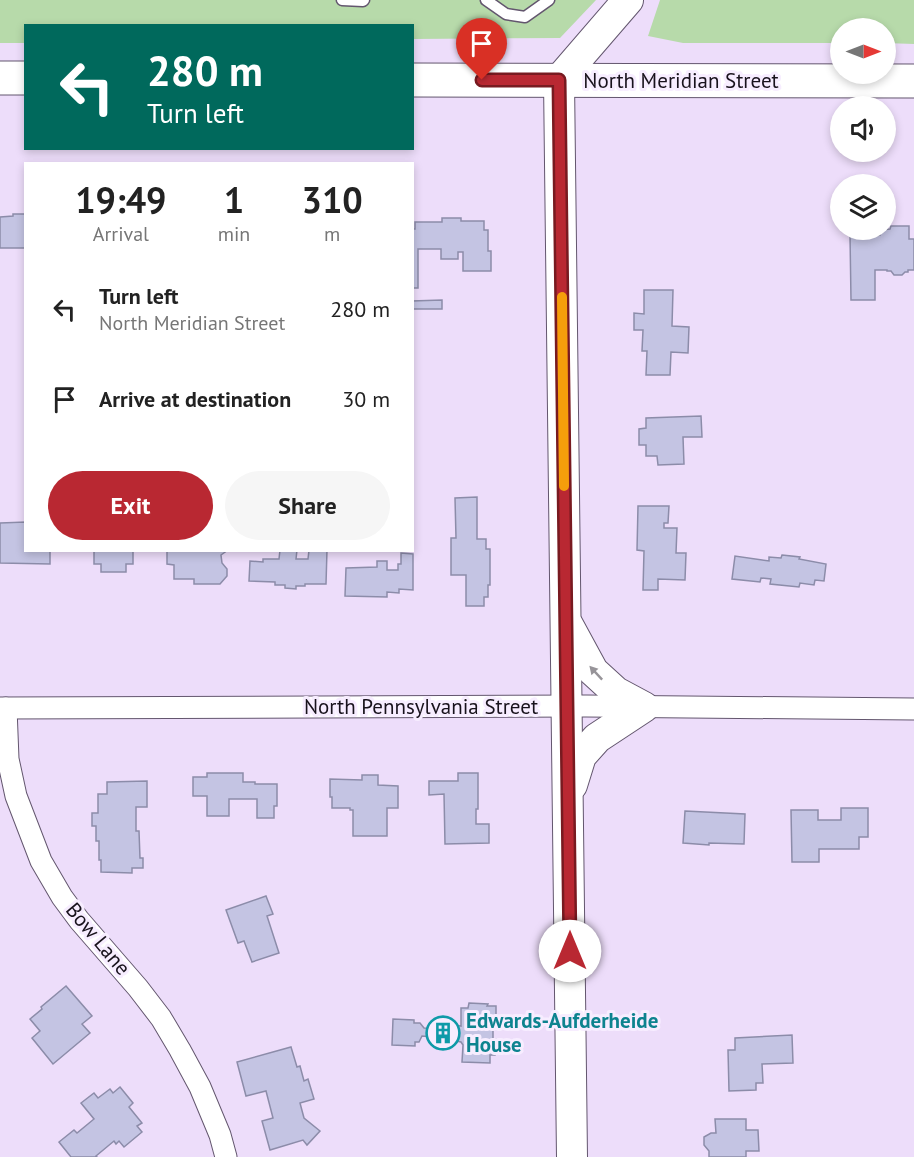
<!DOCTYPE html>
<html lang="en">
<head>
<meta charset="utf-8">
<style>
  :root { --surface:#fff; --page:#f6f6f6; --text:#222; --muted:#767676; --accent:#b92832 }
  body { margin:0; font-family:"PT Sans",sans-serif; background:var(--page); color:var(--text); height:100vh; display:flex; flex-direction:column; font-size:22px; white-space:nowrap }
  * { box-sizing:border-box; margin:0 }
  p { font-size:20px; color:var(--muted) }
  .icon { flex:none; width:33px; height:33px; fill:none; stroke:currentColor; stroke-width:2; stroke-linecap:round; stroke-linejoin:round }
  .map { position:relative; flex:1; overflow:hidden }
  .panel { position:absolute; left:24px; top:162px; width:390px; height:390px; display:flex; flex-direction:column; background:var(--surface); border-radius:0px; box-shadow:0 3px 9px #0003 }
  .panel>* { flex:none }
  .banner { position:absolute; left:24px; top:24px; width:390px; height:126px; border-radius:0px; box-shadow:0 3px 9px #0003; background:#00695c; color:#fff; overflow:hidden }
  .needle { width:39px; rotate:90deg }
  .tools { position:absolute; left:830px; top:18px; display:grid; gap:12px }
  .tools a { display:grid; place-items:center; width:66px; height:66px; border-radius:50%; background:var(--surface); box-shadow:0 3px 9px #0003; font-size:30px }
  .pin { position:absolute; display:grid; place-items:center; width:51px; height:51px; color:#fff; margin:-62px -26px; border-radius:50% 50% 50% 0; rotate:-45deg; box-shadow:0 0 6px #0007 }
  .pin .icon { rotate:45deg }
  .me { position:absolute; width:66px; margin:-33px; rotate:0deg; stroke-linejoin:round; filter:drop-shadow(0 0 4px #0008) }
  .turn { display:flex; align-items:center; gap:21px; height:126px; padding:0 24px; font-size:27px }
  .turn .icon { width:78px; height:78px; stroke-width:2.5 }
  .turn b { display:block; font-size:42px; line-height:51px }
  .eta { display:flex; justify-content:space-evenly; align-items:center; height:102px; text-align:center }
  .eta b { font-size:36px; font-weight:700; line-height:42px }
  .primary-button { display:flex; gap:12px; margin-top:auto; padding:12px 24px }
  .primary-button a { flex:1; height:69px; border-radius:36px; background:var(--accent); color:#fff; font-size:24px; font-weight:700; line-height:69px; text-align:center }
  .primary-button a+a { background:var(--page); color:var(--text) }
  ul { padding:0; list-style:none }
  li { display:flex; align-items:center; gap:18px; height:90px; padding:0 24px }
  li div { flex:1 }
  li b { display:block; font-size:22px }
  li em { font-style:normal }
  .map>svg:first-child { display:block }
  .green { fill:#b7daaa }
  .building { fill:#c4c4e3; stroke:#8c8ca9; stroke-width:1.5 }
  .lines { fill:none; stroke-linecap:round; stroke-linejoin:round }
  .lane-casing { stroke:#63566e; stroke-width:13 }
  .street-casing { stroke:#63566e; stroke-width:23 }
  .secondary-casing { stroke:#63566e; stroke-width:32 }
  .primary-casing { stroke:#63566e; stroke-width:35 }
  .lane { stroke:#fff; stroke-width:10 }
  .street { stroke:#fff; stroke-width:21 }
  .secondary { stroke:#fff; stroke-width:30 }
  .primary { stroke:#fff; stroke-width:33 }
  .oneway { fill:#979499 }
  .route-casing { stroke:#781a20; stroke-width:15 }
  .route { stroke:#b92832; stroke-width:10 }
  .slow { stroke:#f59e0b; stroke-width:10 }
  .labels { text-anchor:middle; stroke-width:6; stroke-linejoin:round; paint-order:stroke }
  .street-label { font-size:21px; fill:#18121c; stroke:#f7edff }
  .culture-label { font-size:21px; font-weight:bold; fill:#0d838f; stroke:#f7edff; text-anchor:start }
</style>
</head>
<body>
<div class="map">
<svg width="914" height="1157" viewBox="0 0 914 1157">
  <rect width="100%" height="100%" fill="#edddfa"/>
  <!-- green -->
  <g class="green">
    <polygon points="0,0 596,0 560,38 413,39 412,26 26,26 25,43 0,43"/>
    <polygon points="660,0 914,0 914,44 885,43 885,28 840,28 840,43 683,43 648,36"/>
  </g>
  <!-- building -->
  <g class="building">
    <polygon points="13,214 26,214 26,248 0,248 0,217 13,216"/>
    <polygon points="442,218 461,218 461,221 484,221 484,230 488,230 488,251 491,251 491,271 463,271 463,252 458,252 458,259 441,259 441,249 418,249 418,288 412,288 412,229 415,229 415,222 442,222"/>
    <polygon points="891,226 909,226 909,239 914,239 914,270 908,270 908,272 905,272 902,275 894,275 891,271 887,271 887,270 875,270 875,300 851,300 850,235 880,235 880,230 890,229"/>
    <polygon points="644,290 673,290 672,326 689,327 688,353 671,352 670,375 646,375 647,351 642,351 643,330 634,330 634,313 644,314"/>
    <polygon points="442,300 442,309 412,309 412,301"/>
    <polygon points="701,416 702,437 683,437 684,464 658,465 657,456 646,456 646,445 639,445 639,429 646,428 646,418"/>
    <polygon points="477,497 477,539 486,539 486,549 490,549 490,585 488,585 488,597 484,597 484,606 466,606 466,575 451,575 451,538 456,538 455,498"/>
    <polygon points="638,506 669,506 668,523 664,523 664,528 677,528 676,553 686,553 685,580 658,579 658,590 643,590 644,551 637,550"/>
    <polygon points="26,522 26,550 50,550 50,564 0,563 0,523"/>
    <polygon points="94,550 133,550 133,564 126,564 126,572 101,572 101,564 94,564"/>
    <polygon points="167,550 228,550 221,555 222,563 227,569 227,576 220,584 194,584 194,579 174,579 174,565 167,564"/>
    <polygon points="280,550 297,550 296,559 308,559 309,550 327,550 326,584 305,584 305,586 296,586 296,589 285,588 285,585 275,585 275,582 249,581 250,561 263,562 263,559 279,559"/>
    <polygon points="401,553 413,554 413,590 399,589 399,593 387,592 387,597 345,596 346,568 377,567 377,561 387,561 387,570 398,570 398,564 401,564"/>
    <polygon points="782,555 800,557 799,559 826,564 824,581 815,580 814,585 800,583 799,587 770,584 771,579 761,578 760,582 732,579 735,556 769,561 769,557 781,558"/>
    <polygon points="207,773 243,773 243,782 255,782 255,784 277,784 277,806 274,806 274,818 257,818 257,799 229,799 229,816 207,816 207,796 193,796 193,777 207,777"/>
    <polygon points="458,773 478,773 478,809 476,809 476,824 489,824 489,843 445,844 444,794 429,795 429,781 458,781"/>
    <polygon points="362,775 378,775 378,785 398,786 398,808 387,808 387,836 353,836 353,810 350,810 350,808 332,808 332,797 330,797 330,779 362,780"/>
    <polygon points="147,781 147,807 136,807 136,831 139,831 140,858 143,858 143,868 132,868 132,873 101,872 101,860 99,860 99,841 96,841 96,826 92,826 92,813 98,813 98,794 107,794 107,782"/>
    <polygon points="841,808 868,808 868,837 859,837 859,849 819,849 819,862 792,862 791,810 818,810 818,820 841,820"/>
    <polygon points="685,811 745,814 744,844 709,843 709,845 683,843"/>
    <polygon points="266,896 273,914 267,916 279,953 252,962 244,941 238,943 226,910"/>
    <polygon points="66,986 92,1016 82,1024 90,1033 53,1064 32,1038 40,1031 30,1019 42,1009 41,1007"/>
    <polygon points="469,1003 488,1004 487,1006 496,1006 496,1021 493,1021 493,1039 496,1039 495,1055 490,1055 490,1063 462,1062 463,1045 461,1042 456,1041 452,1038 422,1036 419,1042 415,1042 415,1046 392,1045 393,1019 414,1020 414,1023 420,1023 424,1028 451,1029 455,1025 461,1026 461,1008 468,1008"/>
    <polygon points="792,1035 793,1063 762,1064 763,1083 756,1083 756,1090 729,1091 728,1050 735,1050 735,1038"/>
    <polygon points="291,1047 297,1067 300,1066 304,1081 308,1079 314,1099 300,1103 304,1118 320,1131 307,1145 303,1140 270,1150 262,1121 273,1118 266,1091 246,1096 237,1062"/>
    <polygon points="120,1087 133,1103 129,1107 142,1123 137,1126 142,1132 124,1147 119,1141 116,1144 114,1141 96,1156 97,1157 71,1157 59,1142 74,1130 77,1133 94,1119 81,1103 94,1093 98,1098 110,1089 113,1093"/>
    <polygon points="715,1119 746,1119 746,1130 758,1130 759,1151 746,1151 746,1157 709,1157 709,1151 704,1145 704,1137 711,1133 716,1133"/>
  </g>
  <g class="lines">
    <defs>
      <g id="lane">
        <polyline points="342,0 363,1 364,0"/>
        <polyline points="486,0 506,14 525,17 549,0"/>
      </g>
      <g id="street">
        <polyline points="0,708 586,706 914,709"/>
        <polyline points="6,708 8,759 16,796 41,861 62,897 79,920 138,988 161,1018 180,1050 200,1087 220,1135 226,1157"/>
      </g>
      <g id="secondary">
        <polyline points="568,625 593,671 616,692 644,707 597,738 581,756 572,785"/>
        <polyline points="572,1157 559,80 628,0"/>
      </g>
      <g id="primary">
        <polyline points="0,78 26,78"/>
        <polyline points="412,80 914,81"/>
      </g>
    </defs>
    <!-- lane casing -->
    <use href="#lane" class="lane-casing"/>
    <!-- street casing -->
    <use href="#street" class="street-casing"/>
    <!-- secondary casing -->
    <use href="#secondary" class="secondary-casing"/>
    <!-- primary casing -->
    <use href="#primary" class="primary-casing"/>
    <!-- lane -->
    <use href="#lane" class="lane"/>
    <!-- street -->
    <use href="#street" class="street"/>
    <!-- secondary -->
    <use href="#secondary" class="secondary"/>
    <!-- primary -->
    <use href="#primary" class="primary"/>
  </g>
  <!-- one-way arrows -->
  <defs><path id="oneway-solid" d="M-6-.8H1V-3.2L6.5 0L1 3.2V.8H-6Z" transform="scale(1.5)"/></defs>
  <use class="oneway" href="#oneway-solid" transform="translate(596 673) rotate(-133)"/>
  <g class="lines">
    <defs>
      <polyline id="route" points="482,80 559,80 570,951"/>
    </defs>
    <!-- route casing -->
    <use href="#route" class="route-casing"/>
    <!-- route -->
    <use href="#route" class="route"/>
    <!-- slow -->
    <polyline class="slow" points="562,297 564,486"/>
  </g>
  <!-- icons -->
  <defs>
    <symbol id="building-ring" viewBox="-11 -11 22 22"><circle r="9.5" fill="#f7edff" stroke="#0f9aa8" stroke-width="1.5"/><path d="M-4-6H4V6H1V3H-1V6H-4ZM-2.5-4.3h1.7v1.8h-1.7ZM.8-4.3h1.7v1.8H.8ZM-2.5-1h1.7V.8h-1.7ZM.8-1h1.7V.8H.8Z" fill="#0f9aa8"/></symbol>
  </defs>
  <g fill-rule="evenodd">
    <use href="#building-ring" x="424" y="1014" width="38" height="38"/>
  </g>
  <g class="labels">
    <!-- street labels -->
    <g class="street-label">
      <text x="681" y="88">North Meridian Street</text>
      <text x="421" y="714">North Pennsylvania Street</text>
      <text transform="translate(98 939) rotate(50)" y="7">Bow Lane</text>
    </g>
    <!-- culture labels -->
    <g class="culture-label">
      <text x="466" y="1028">Edwards-Aufderheide<tspan x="466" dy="24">House</tspan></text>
    </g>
  </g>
</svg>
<div class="tools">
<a><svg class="needle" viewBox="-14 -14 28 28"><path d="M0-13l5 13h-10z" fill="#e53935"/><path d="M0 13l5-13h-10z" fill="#767676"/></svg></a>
<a><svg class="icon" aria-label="sound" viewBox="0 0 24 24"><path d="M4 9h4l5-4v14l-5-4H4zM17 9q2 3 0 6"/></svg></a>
<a><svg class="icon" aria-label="layers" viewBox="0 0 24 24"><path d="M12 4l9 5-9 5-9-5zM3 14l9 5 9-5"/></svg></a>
</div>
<div class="pin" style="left:482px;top:80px;background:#d93025"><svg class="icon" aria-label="arrive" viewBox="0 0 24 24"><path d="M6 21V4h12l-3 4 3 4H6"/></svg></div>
<svg class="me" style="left:570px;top:951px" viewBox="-20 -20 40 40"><circle r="19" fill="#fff"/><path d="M0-13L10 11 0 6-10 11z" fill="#b92832"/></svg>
<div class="banner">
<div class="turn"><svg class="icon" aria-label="left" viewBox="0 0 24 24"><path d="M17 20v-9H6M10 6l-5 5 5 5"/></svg><div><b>280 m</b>Turn left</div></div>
</div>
<section class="panel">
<div class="eta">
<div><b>19:49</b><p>Arrival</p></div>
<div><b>1</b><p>min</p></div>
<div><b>310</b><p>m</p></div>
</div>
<ul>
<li><svg class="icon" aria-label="left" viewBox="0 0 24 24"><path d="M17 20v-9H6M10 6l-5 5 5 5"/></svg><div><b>Turn left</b><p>North Meridian Street</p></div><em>280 m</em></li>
<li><svg class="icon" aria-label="arrive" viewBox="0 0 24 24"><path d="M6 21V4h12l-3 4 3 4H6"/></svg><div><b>Arrive at destination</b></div><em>30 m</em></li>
</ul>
<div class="primary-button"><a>Exit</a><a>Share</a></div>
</section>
</div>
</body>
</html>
